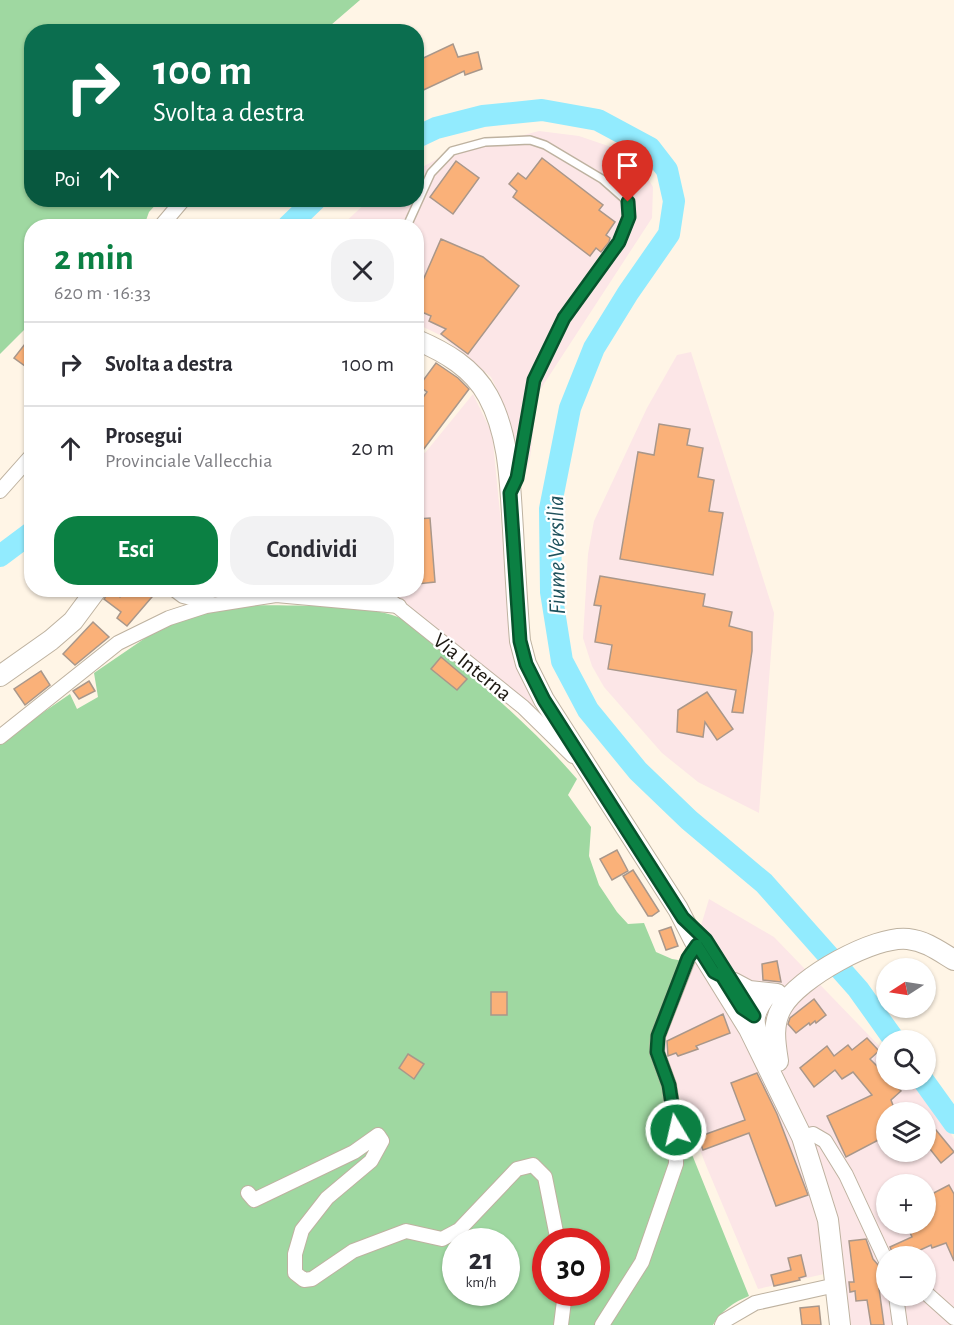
<!DOCTYPE html>
<html lang="it">
<head>
<meta charset="utf-8">
<style>
  :root { --surface:#fff; --page:#f2f2f3; --text:#2b2b33; --muted:#7c7c81; --line:#e1e1e2; --accent:#0b8043 }
  body { margin:0; font-family:"Alegreya Sans",sans-serif; background:var(--page); color:var(--text); height:100vh; display:flex; flex-direction:column; font-size:22px; white-space:nowrap }
  * { box-sizing:border-box; margin:0 }
  p { font-size:20px; color:var(--muted) }
  .icon { flex:none; width:33px; height:33px; fill:none; stroke:currentColor; stroke-width:2; stroke-linecap:round; stroke-linejoin:round }
  .map { position:relative; flex:1; overflow:hidden }
  .panel { position:absolute; left:24px; top:219px; width:400px; height:378px; display:flex; flex-direction:column; background:var(--surface); border-radius:24px; box-shadow:0 2px 4px #0004 }
  .panel>* { flex:none }
  .banner { position:absolute; left:24px; top:24px; width:400px; height:183px; border-radius:24px; box-shadow:0 2px 4px #0004; background:#0b6e4f; color:#fff; overflow:hidden }
  .needle { width:39px; rotate:258deg }
  .fabs { position:absolute; left:876px; top:958px; display:grid; gap:12px }
  .fabs a { display:grid; place-items:center; width:60px; height:60px; border-radius:50%; background:var(--surface); box-shadow:0 2px 4px #0004; font-size:30px }
  .speed { position:absolute; left:442px; top:1228px; display:flex; gap:12px; font-size:30px; font-weight:700; text-align:center }
  .speed>* { display:grid; place-content:center; width:78px; height:78px; border-radius:50%; background:var(--surface); box-shadow:0 2px 4px #0004; line-height:1 }
  .speed small { font-size:15px; font-weight:400 }
  .speed .limit { border:9px solid #d22; background:#fff; color:#111 }
  .pin { position:absolute; display:grid; place-items:center; width:51px; height:51px; color:#fff; margin:-62px -26px; border-radius:50% 50% 50% 0; rotate:-45deg; box-shadow:0 0 6px #0007 }
  .pin .icon { rotate:45deg }
  .me { position:absolute; width:66px; margin:-33px; rotate:351deg; stroke-linejoin:round; filter:drop-shadow(0 0 4px #0008) }
  .turn { display:flex; align-items:center; gap:21px; height:126px; padding:0 30px; font-size:27px }
  .turn .icon { width:78px; height:78px; stroke-width:2.5 }
  .turn b { display:block; font-size:42px; line-height:51px }
  .then { display:flex; align-items:center; height:57px; padding:0 30px; background:#0003; gap:12px; font-size:22px }
  .round { display:grid; place-items:center; flex:none; width:63px; height:63px; border-radius:24px; background:var(--page) }
  .headline { display:flex; align-items:center; justify-content:space-between; height:102px; padding:0 30px }
  h1 { font-size:36px; font-weight:700; line-height:45px; color:var(--accent) }
  .button { display:flex; gap:12px; margin-top:auto; padding:12px 30px }
  .button a { flex:1; height:69px; border-radius:24px; background:var(--accent); color:#fff; font-size:24px; font-weight:700; line-height:69px; text-align:center }
  .button a+a { background:var(--page); color:var(--text) }
  ul { padding:0; list-style:none }
  li { display:flex; align-items:center; gap:18px; height:84px; padding:0 30px; border-top:2px solid var(--line) }
  li div { flex:1 }
  li b { display:block; font-size:22px }
  li em { font-style:normal }
  .map>svg:first-child { display:block }
  .industrial { fill:#fce6e7; fill-rule:evenodd }
  .green { fill:#9fd8a1; fill-rule:evenodd }
  .lines { fill:none; stroke-linecap:round; stroke-linejoin:round }
  .river { stroke:#92ebfe; stroke-width:22 }
  .building { fill:#fab179; stroke:#a9978a; stroke-width:1.5 }
  .service-casing { stroke:#beb2a0; stroke-width:10 }
  .minor-casing { stroke:#beb2a0; stroke-width:16 }
  .secondary-casing { stroke:#beb2a0; stroke-width:22 }
  .service { stroke:#fff; stroke-width:7 }
  .minor { stroke:#fff; stroke-width:14 }
  .secondary { stroke:#fff; stroke-width:20 }
  .route-casing { stroke:#07532c; stroke-width:15 }
  .route { stroke:#0b8043; stroke-width:10 }
  .labels { text-anchor:middle; stroke-width:4.5; stroke-linejoin:round; paint-order:stroke }
  .street-label { font-size:22px; fill:#1c1811; stroke:#fff }
  .water-label { font-size:24px; font-style:italic; fill:#1e515c; stroke:#fff }
</style>
</head>
<body>
<div class="map">
<svg width="954" height="1325" viewBox="0 0 954 1325">
  <rect width="100%" height="100%" fill="#fff5e6"/>
  <!-- industrial -->
  <g class="industrial">
    <polygon points="539,131 579,136 620,150 641,167 653,187 652,218 538,393 530,458 522,485 515,442 506,409 491,377 440,335 417,324 417,226 341,226 369,200 417,200 417,170 439,158"/>
    <polygon points="691,352 774,613 759,813 698,782 662,753 604,687 592,666 583,638 588,554 594,521 647,408 677,355"/>
    <polygon points="473,394 490,429 493,442 513,645 536,711 394,595 392,590 417,590 417,448 425,453"/>
    <path d="M 709,899 L 774,937 L 886,1053 L 886,1080 L 913,1080 L 931,1099 L 954,1139 L 954,1325 L 849,1325 L 842,1270 L 758,1289 L 705,1163 L 660,1044 L 690,962 ZM 886,1113 L 926,1113 L 926,1152 L 886,1152 ZM 886,1185 L 926,1185 L 926,1224 L 886,1224 ZM 886,1257 L 926,1257 L 926,1296 L 886,1296 Z"/>
  </g>
  <!-- green -->
  <g class="green">
    <polygon points="0,0 360,0 324,31 32,32 32,200 160,200 149,212 144,226 32,226 31,323 0,354"/>
    <path d="M 253,605 C 290,606 365,604 398,617 C 418,626 436,646 452,659 C 496,697 539,735 577,779 L 568,795 L 591,827 L 589,856 L 599,885 L 617,912 L 628,924 L 644,923 L 656,952 L 672,959 L 690,962 L 660,1044 L 691,1152 L 749,1296 C 734,1302 721,1311 713,1325 L 0,1325 L 0,742 L 70,694 L 77,709 L 98,697 L 94,673 L 157,630 L 200,613 ZM 456,1242 L 507,1242 L 507,1293 L 456,1293 ZM 546,1242 L 597,1242 L 597,1293 L 546,1293 Z"/>
  </g>
  <g class="lines">
    <!-- river -->
    <g class="river">
      <polyline points="417,137 436,128 483,116 542,110 598,120 650,148 667,170 674,201 669,234 628,293 594,348 570,408 550,509 551,592 562,661 588,710 638,771 689,820 764,883 858,989 895,1041"/>
      <polyline points="288,226 315,200"/>
      <polyline points="0,556 32,532"/>
      <polyline points="923,1080 954,1123"/>
    </g>
  </g>
  <!-- building -->
  <g class="building">
    <polygon points="453,44 458,57 478,52 482,69 465,75 464,71 417,93 417,61"/>
    <polygon points="542,158 603,205 599,210 615,222 606,235 610,238 609,242 601,252 596,248 590,256 513,197 517,191 509,184 518,173 526,179"/>
    <polygon points="456,161 479,178 453,214 430,197"/>
    <polygon points="441,239 483,257 519,286 468,354 441,334 446,329 429,321 431,316 417,310 417,294"/>
    <polygon points="32,335 32,371 14,358"/>
    <polygon points="436,363 458,378 469,389 417,458 417,412 422,405 419,403 427,392 419,386"/>
    <polygon points="659,424 690,429 687,445 703,448 698,477 714,480 709,511 723,513 713,575 620,559 638,452 654,455"/>
    <polygon points="430,518 435,582 417,584 417,519"/>
    <polygon points="600,576 705,594 703,606 732,612 729,626 752,632 752,651 743,713 732,712 736,690 608,669 612,645 595,642 601,606 594,605"/>
    <polygon points="110,590 120,597 125,590 158,590 127,626 117,618 121,612 104,599"/>
    <polygon points="93,622 109,637 75,665 63,654"/>
    <polygon points="441,657 467,679 457,690 431,669"/>
    <polygon points="41,671 50,685 25,705 14,689"/>
    <polygon points="89,681 95,691 79,699 73,691"/>
    <polygon points="707,692 733,729 717,740 705,722 703,737 677,732 678,710"/>
    <polygon points="617,850 628,871 612,880 600,859"/>
    <polygon points="633,870 659,911 652,916 648,916 623,876"/>
    <polygon points="671,927 678,946 666,950 659,931"/>
    <polygon points="777,961 781,982 763,980 762,964"/>
    <rect x="491" y="992" width="16" height="23"/>
    <polygon points="814,999 826,1015 816,1023 815,1021 810,1025 809,1023 796,1033 788,1024 790,1018"/>
    <polygon points="723,1014 730,1033 696,1046 698,1049 678,1056 676,1053 668,1056 667,1041"/>
    <polygon points="867,1038 879,1051 870,1059 886,1075 886,1080 892,1080 901,1091 891,1100 896,1113 886,1113 886,1136 846,1157 827,1116 872,1095 853,1072 842,1079 835,1070 814,1087 800,1068 827,1046 834,1056 848,1045 852,1050"/>
    <polygon points="408,1054 424,1064 414,1079 399,1068"/>
    <polygon points="757,1073 777,1114 808,1195 776,1206 749,1133 703,1150 698,1137 745,1120 731,1083"/>
    <polygon points="936,1130 954,1152 941,1163 926,1144 926,1138"/>
    <polygon points="949,1185 954,1194 954,1261 946,1243 932,1248 931,1245 905,1257 894,1257 890,1247 912,1237 906,1224 926,1224 926,1197"/>
    <polygon points="866,1239 873,1259 880,1267 882,1281 878,1281 884,1325 871,1325 867,1300 856,1301 855,1291 850,1292 849,1282 854,1282 849,1241"/>
    <polygon points="801,1255 806,1276 799,1278 800,1280 774,1286 771,1275 791,1270 788,1258"/>
    <polygon points="819,1306 821,1325 802,1325 800,1308"/>
  </g>
  <g class="lines">
    <defs>
      <polyline id="service" points="407,226 431,173 452,151 485,142 530,140 545,145 602,179 628,202 629,217 619,242 564,318 534,380 516,479"/>
      <g id="minor">
        <polyline points="161,226 183,200"/>
        <polyline points="0,491 32,455"/>
        <polyline points="175,590 183,596 195,599 214,590"/>
        <polyline points="377,590 523,707 573,756"/>
        <polyline points="0,737 118,643 169,618 206,606 276,595 399,606"/>
        <polyline points="802,1137 813,1134 825,1141 846,1175 886,1261"/>
        <polyline points="248,1193 254,1200 354,1152 378,1135 382,1141 371,1161 327,1198 302,1230 295,1254 295,1273 304,1280 312,1279 353,1251 406,1231 442,1239 459,1230 517,1169 533,1165 545,1177 558,1242"/>
        <polyline points="926,1293 954,1318"/>
        <polyline points="896,1296 900,1325"/>
        <polyline points="561,1325 565,1293"/>
        <polyline points="602,1325 642,1262 676,1164 676,1129 669,1085 657,1052 658,1036 688,959 697,945"/>
        <polyline points="722,1325 724,1321 755,1303 836,1285"/>
      </g>
      <g id="secondary">
        <path d="M 417,340 C 445,352 473,368 488,396 C 510,436 510,486 513,530 C 515,567 517,604 520,641 L 526,664 L 544,700 L 678,909 L 694,940 L 749,1029 L 802,1137 L 828,1220 L 840,1325"/>
        <polyline points="0,676 51,640 73,621 96,590"/>
        <polyline points="734,983 749,991 777,994"/>
        <path d="M 760,1038 C 750,1021 755,1010 767,994"/>
        <path d="M 778,1061 C 775,1042 772,1024 782,1007 C 798,978 875,935 908,939 C 926,941 939,951 954,960"/>
      </g>
    </defs>
    <!-- service casing -->
    <use href="#service" class="service-casing"/>
    <!-- minor casing -->
    <use href="#minor" class="minor-casing"/>
    <!-- secondary casing -->
    <use href="#secondary" class="secondary-casing"/>
    <!-- service -->
    <use href="#service" class="service"/>
    <!-- minor -->
    <use href="#minor" class="minor"/>
    <!-- secondary -->
    <use href="#secondary" class="secondary"/>
  </g>
  <g class="lines">
    <defs>
      <polyline id="route" points="628,202 629,217 619,242 564,318 534,380 517,478 510,493 520,641 526,664 544,700 683,918 706,940 754,1016 742,1008 722,976 714,972 697,945 688,958 658,1036 657,1052 669,1085 676,1130"/>
    </defs>
    <!-- route casing -->
    <use href="#route" class="route-casing"/>
    <!-- route -->
    <use href="#route" class="route"/>
  </g>
  <g class="labels">
    <!-- street labels -->
    <g class="street-label">
      <text transform="translate(473 666) rotate(39)" y="8">Via Interna</text>
    </g>
    <!-- water labels -->
    <g class="water-label">
      <text transform="translate(556 555) rotate(-91)" y="8">Fiume Versilia</text>
    </g>
  </g>
</svg>
<div class="fabs">
<a><svg class="needle" viewBox="-14 -14 28 28"><path d="M0-13l5 13h-10z" fill="#e53935"/><path d="M0 13l5-13h-10z" fill="#7c7c81"/></svg></a>
<a><svg class="icon" aria-label="search" viewBox="0 0 24 24"><circle cx="10" cy="10" r="6"/><path d="M15 15l6 6"/></svg></a>
<a><svg class="icon" aria-label="layers" viewBox="0 0 24 24"><path d="M12 4l9 5-9 5-9-5zM3 14l9 5 9-5"/></svg></a>
<a>+</a>
<a>−</a>
</div>
<div class="speed"><div>21<small>km/h</small></div><div class="limit">30</div></div>
<div class="pin" style="left:628px;top:202px;background:#d93025"><svg class="icon" aria-label="arrive" viewBox="0 0 24 24"><path d="M6 21V4h12l-3 4 3 4H6"/></svg></div>
<svg class="me" style="left:676px;top:1130px" viewBox="-20 -20 40 40"><circle r="17" fill="#0b8043" stroke="#fff" stroke-width="3"/><path d="M0-11L8 9 0 5-8 9z" fill="#fff"/></svg>
<div class="banner">
<div class="turn"><svg class="icon" aria-label="right" viewBox="0 0 24 24"><path d="M7 20v-9h11M14 6l5 5-5 5"/></svg><div><b>100 m</b>Svolta a destra</div></div>
<div class="then">Poi<svg class="icon" aria-label="ahead" viewBox="0 0 24 24"><path d="M12 20V5M6 11l6-6 6 6"/></svg></div>
</div>
<section class="panel">
<div class="headline"><div><h1>2 min</h1><p>620 m · 16:33</p></div><a class="round"><svg class="icon" aria-label="close" viewBox="0 0 24 24"><path d="M6 6l12 12M18 6L6 18"/></svg></a></div>
<ul>
<li><svg class="icon" aria-label="right" viewBox="0 0 24 24"><path d="M7 20v-9h11M14 6l5 5-5 5"/></svg><div><b>Svolta a destra</b></div><em>100 m</em></li>
<li><svg class="icon" aria-label="ahead" viewBox="0 0 24 24"><path d="M12 20V5M6 11l6-6 6 6"/></svg><div><b>Prosegui</b><p>Provinciale Vallecchia</p></div><em>20 m</em></li>
</ul>
<div class="button"><a>Esci</a><a>Condividi</a></div>
</section>
</div>
</body>
</html>
